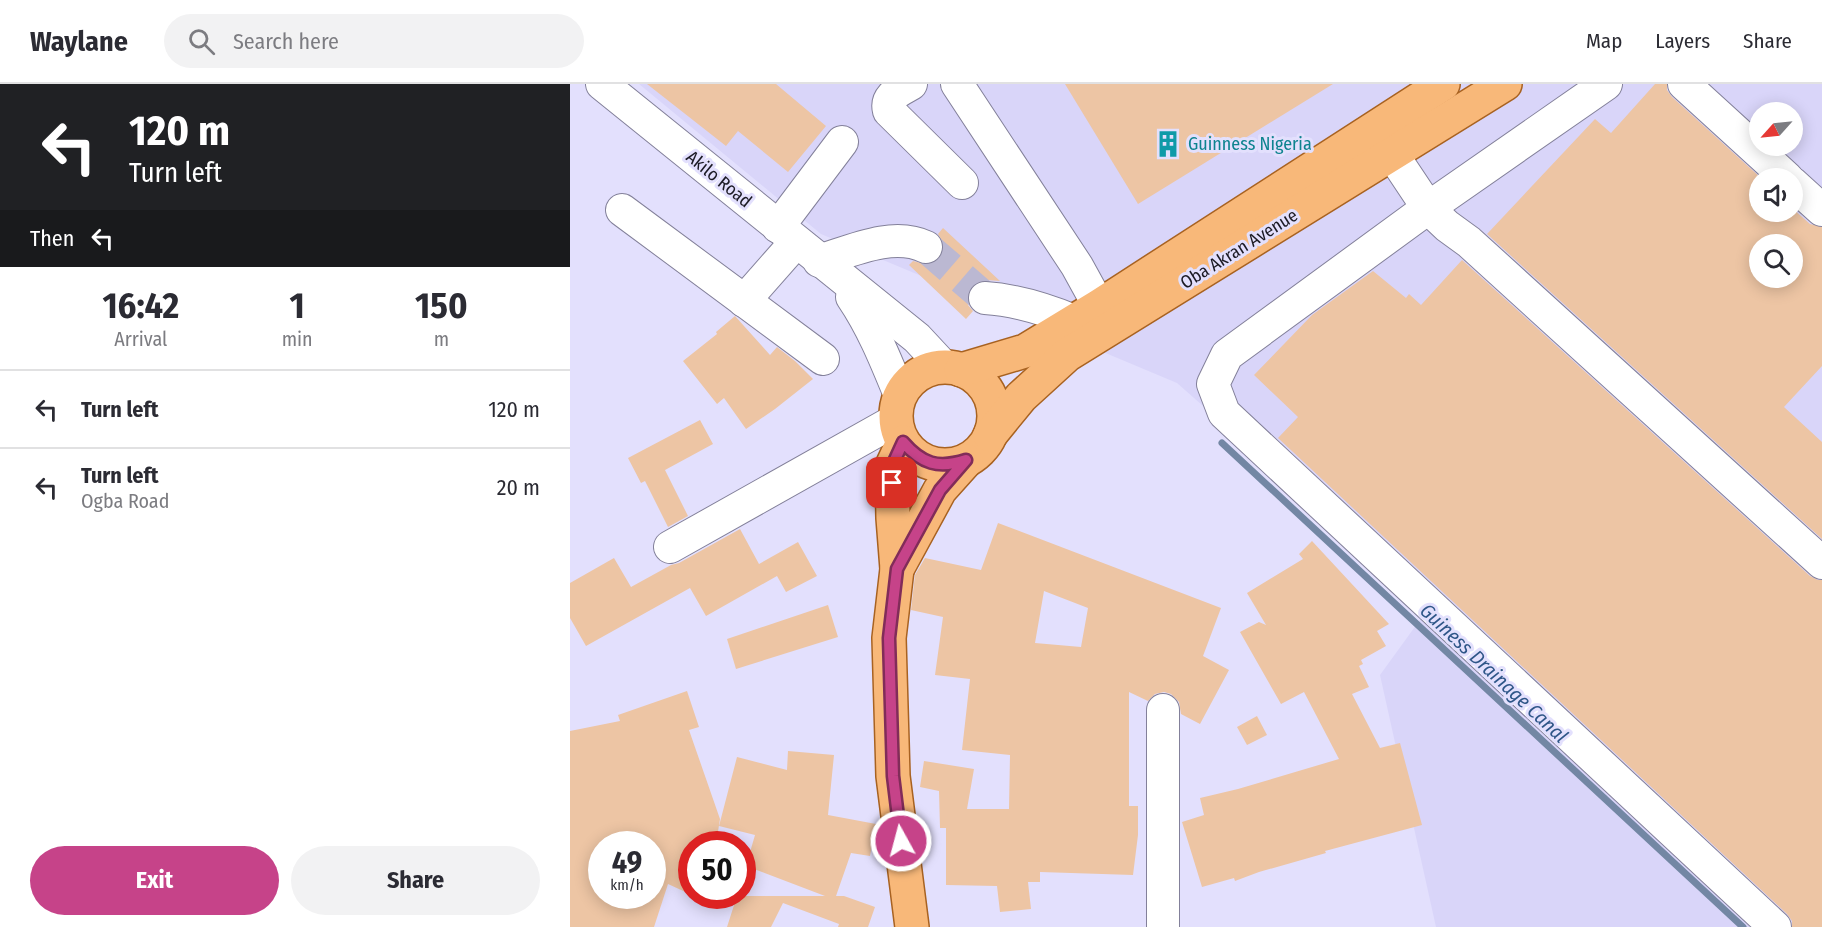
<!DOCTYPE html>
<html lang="en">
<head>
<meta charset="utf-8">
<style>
  :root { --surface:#fff; --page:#f2f2f3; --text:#2b2b33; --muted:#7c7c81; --line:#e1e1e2; --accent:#c64389 }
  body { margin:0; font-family:"Fira Sans Condensed",sans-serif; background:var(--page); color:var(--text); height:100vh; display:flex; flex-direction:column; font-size:22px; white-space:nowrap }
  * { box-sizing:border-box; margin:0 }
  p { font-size:20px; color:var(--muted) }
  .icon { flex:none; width:33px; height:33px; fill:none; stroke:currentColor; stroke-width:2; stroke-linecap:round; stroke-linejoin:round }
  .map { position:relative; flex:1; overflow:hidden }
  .panel { display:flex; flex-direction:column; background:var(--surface); width:570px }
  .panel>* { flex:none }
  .banner { background:#202124; color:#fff; overflow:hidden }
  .needle { width:39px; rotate:243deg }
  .buttons { position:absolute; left:1179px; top:18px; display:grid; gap:12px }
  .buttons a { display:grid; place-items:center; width:54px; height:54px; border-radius:50%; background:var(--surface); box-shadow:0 3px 15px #0003; font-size:30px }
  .speed { position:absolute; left:18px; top:747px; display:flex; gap:12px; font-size:30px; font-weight:700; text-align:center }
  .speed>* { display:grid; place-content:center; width:78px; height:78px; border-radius:50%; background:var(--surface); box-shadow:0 3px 15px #0003; line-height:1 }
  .speed small { font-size:15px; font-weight:400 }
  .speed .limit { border:9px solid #d22; background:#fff; color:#111 }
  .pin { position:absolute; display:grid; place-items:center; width:51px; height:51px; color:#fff; margin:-26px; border-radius:12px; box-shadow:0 3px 9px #0006 }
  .me { position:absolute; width:66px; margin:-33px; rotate:353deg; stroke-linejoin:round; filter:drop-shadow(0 0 4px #0008) }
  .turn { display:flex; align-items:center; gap:21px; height:126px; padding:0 30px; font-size:27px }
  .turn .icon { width:78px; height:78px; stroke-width:2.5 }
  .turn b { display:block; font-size:42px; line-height:51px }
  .then { display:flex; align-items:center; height:57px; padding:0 30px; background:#0003; gap:12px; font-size:22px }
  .eta { display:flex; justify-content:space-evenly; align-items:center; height:102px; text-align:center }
  .eta b { font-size:36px; font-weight:700; line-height:42px }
  .button { display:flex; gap:12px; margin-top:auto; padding:12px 30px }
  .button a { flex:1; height:69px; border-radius:36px; background:var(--accent); color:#fff; font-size:24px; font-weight:700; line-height:69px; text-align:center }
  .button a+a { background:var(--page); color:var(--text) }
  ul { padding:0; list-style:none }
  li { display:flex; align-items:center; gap:18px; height:78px; padding:0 30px; border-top:2px solid var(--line) }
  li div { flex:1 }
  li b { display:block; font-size:22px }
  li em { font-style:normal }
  header { display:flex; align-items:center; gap:36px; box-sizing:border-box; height:84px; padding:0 30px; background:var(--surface); border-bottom:2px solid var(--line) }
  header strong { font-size:28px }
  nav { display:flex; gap:33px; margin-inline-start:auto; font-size:21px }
  .search { width:420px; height:54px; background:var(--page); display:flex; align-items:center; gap:15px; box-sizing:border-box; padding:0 21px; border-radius:33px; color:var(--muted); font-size:22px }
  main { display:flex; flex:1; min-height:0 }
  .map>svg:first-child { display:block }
  .built { fill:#d9d5f9; fill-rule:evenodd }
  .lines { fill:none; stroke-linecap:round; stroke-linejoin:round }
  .stream { stroke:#7387a4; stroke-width:7 }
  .building { fill:#edc5a4; fill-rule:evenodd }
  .minor-tunnel { stroke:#bbb8d2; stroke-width:32; stroke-dasharray:32 16; stroke-linecap:butt }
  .minor-casing { stroke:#83809a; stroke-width:34 }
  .major-casing { stroke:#a86221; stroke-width:36 }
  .minor { stroke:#fff; stroke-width:32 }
  .major { stroke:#f8b879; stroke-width:33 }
  .route-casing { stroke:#812c59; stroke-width:15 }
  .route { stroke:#c64389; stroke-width:10 }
  .labels { text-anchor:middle; stroke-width:6; stroke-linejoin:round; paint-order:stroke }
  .culture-label { font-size:18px; fill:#0d838f; stroke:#e3e0fd; text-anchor:start }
  .street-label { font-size:18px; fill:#1b1a24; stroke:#e3e0fd }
  .water-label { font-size:20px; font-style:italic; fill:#2f5688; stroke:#e3e0fd }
</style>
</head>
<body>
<header>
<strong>Waylane</strong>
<div class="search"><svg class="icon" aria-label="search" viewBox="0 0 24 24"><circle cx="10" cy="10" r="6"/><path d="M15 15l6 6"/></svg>Search here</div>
<nav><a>Map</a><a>Layers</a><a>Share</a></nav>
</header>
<main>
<section class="panel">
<div class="banner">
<div class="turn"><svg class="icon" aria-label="left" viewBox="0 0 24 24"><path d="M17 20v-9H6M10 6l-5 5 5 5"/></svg><div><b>120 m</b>Turn left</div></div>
<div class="then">Then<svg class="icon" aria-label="left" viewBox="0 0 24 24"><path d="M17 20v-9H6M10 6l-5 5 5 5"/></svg></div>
</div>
<div class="eta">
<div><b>16:42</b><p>Arrival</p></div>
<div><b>1</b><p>min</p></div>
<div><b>150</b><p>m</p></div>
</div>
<ul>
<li><svg class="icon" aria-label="left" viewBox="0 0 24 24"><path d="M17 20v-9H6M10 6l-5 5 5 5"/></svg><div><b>Turn left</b></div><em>120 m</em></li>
<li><svg class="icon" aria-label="left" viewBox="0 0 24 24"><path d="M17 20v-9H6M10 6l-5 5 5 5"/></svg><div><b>Turn left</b><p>Ogba Road</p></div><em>20 m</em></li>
</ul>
<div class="button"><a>Exit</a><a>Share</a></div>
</section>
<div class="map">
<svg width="1252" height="843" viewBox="0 0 1252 843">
  <rect width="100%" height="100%" fill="#e3e0fd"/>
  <!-- built -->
  <path class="built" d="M 69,0 L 1252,0 L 1252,843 L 866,843 L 810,591 L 860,522 L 607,299 L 251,150 ZM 1190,28 L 1222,28 L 1222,62 L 1190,62 ZM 1190,94 L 1222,94 L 1222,128 L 1190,128 ZM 1190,160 L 1222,160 L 1222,194 L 1190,194 Z"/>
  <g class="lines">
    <!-- stream -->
    <polyline class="stream" points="652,359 1173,843"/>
  </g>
  <!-- building -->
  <g class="building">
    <polygon points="77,0 206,0 256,42 218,88 168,47 156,62"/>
    <polygon points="495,0 763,0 568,120"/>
    <path d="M 1085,0 L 1097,0 L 1097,6 L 1102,13 L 1191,94 L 1190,94 L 1190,128 L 1222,128 L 1222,124 L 1240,140 L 1252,143 L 1252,282 L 1214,323 L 1252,358 L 1252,455 L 917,150 L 1025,35 L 1041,49 ZM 1190,160 L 1222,160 L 1222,194 L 1190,194 Z"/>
    <polygon points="373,144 430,197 417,196 408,197 401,203 397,213 398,221 403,227 396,235 339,181 343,177 359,181 368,176 373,168 374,160 368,150"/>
    <polygon points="892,176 1240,492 1248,496 1252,496 1252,843 1222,843 1222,837 1217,830 708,354 728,333 684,291 742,231 803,187 836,214 839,210 851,221"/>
    <polygon points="165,232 200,271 207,263 225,277 243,295 205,325 176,345 154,314 147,320 113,277 147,250 146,248"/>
    <polygon points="130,336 143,360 95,386 118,432 98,443 75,397 71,399 58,374"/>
    <path d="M 428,439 L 651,524 L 633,572 L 659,586 L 630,640 L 611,630 L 609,618 L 601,610 L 594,608 L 585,610 L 578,617 L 559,608 L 559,722 L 568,722 L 568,751 L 563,791 L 470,788 L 470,798 L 458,798 L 461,825 L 430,828 L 427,802 L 376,801 L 376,744 L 370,744 L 369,707 L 350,703 L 354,677 L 404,685 L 397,725 L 439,725 L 440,671 L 392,666 L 400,595 L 365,591 L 373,533 L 341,526 L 345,491 L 355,474 L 411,486 ZM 474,507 L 518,524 L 511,563 L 465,559 Z"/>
    <polygon points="170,445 189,480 228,458 247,492 216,508 207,492 136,532 120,504 16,562 0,534 0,499 44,474 61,503 101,481 109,479"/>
    <polygon points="742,457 819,540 807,547 816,562 791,576 793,580 789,582 799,603 782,610 810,664 830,659 852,741 755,767 756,769 689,788 665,797 664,794 632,803 612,738 634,731 630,714 668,705 769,675 734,608 711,620 670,548 689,538 696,541 677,509 733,475 729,470"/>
    <polygon points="258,521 268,553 166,585 157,555"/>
    <path d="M 117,607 L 129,643 L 119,646 L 150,735 L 146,760 L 122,760 L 122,811 L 98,800 L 84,843 L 0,843 L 0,647 L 50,637 L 48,631 ZM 32,756 L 56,760 L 82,760 L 82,812 L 32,812 Z"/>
    <polygon points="687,632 697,651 677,661 667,643"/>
    <polygon points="218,667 264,671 258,731 306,740 300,772 281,769 266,812 274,812 305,823 298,843 268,843 269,840 213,819 201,843 157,843 167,812 255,812 176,782 185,751 149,742 167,673 217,686"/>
  </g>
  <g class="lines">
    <!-- minor-tunnel -->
    <polyline class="minor-tunnel" points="356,163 415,214"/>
    <defs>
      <g id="minor">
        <polyline points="32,0 347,254 374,283"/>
        <path d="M 341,0 C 329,7 315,12 319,27 L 392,99"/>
        <polyline points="387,0 507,182 529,222"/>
        <polyline points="1036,0 858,124 657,271 643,300 654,329 1205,843"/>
        <polyline points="1114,0 1217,94"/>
        <polyline points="822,70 858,124 877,142 899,158 1252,479"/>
        <polyline points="1222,99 1252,126"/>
        <polyline points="52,126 253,275"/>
        <polyline points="208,143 272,58"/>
        <path d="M 249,177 C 281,167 323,147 356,163"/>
        <path d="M 282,213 C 303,244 316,277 330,311"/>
        <path d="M 415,214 C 447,216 475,225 504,237"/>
        <polyline points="174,217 226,158"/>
        <polyline points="100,463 326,336"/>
        <polyline points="593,626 593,843"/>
      </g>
      <g id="major">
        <circle cx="375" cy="332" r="49"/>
        <polyline points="391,286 455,267 529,222 873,0"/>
        <polyline points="420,351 451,313 497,271 935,0"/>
        <polyline points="333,358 322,382 323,434 327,485 319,554 323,692 342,843"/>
        <polyline points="327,485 370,406 396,377"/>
      </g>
    </defs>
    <!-- minor casing -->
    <use href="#minor" class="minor-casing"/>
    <!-- major casing -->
    <use href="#major" class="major-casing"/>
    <!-- minor -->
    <use href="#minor" class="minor"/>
    <!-- major -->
    <use href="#major" class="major"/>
  </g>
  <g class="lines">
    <defs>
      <path id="route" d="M 322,399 L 322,382 L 333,358 C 352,380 368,385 396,376 L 370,406 L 327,485 L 319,554 L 323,692 L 331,757"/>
    </defs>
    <!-- route casing -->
    <use href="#route" class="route-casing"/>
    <!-- route -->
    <use href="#route" class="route"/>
  </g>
  <!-- icons -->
  <defs>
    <symbol id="building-bare" viewBox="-9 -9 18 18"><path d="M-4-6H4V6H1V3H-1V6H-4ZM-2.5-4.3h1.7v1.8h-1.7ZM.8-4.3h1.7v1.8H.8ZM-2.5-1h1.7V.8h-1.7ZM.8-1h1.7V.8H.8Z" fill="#0f9aa8" stroke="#e3e0fd" stroke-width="2.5" paint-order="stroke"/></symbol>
  </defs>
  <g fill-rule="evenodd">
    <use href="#building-bare" x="579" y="41" width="38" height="38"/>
  </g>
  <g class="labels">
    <!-- culture labels -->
    <g class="culture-label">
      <text x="618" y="66">Guinness Nigeria</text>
    </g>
    <!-- street labels -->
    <g class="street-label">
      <text transform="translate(149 95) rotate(39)" y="6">Akilo Road</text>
      <text transform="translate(669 165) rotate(-32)" y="6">Oba Akran Avenue</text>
    </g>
    <!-- water labels -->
    <g class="water-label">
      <text transform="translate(924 589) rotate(43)" y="7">Guiness Drainage Canal</text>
    </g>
  </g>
</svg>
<div class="buttons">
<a><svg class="needle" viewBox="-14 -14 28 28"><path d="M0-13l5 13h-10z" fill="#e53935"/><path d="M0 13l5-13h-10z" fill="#7c7c81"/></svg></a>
<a><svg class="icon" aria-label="sound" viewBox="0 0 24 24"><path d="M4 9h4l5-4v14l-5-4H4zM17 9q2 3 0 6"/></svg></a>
<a><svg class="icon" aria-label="search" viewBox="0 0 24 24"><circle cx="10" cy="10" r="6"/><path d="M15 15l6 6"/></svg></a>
</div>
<div class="speed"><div>49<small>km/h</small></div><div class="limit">50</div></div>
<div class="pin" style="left:322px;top:399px;background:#d93025"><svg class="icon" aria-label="arrive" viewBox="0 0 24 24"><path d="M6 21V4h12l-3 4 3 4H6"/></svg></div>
<svg class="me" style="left:331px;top:757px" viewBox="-20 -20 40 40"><circle r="17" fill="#c64389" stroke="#fff" stroke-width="3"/><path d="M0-11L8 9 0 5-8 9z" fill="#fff"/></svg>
</div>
</main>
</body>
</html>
